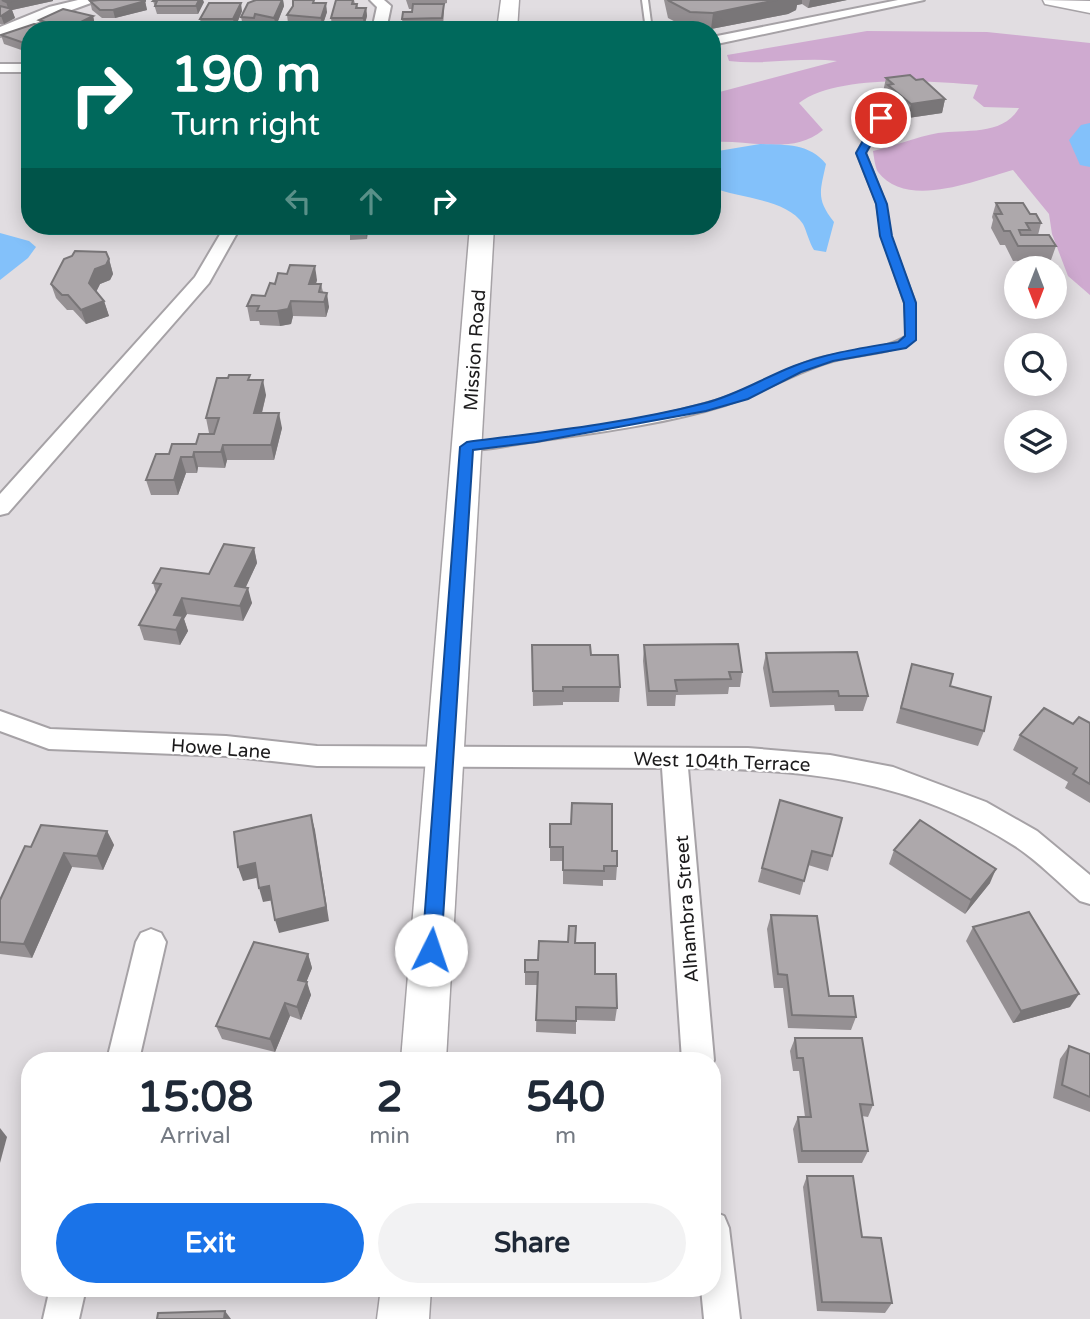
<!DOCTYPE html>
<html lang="en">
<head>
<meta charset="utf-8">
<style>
  :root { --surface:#fff; --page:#f2f2f3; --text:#1f2937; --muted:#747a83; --accent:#1a73e8 }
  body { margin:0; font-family:"Varela Round",sans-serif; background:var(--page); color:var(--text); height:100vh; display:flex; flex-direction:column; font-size:26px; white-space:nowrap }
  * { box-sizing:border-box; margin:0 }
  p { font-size:23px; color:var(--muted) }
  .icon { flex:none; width:38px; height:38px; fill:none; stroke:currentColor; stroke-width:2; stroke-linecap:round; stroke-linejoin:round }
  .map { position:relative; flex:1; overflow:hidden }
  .sheet { position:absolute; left:21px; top:1052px; width:700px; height:245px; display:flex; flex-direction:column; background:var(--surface); border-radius:28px; box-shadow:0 4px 18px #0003 }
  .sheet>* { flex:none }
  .guide { position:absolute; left:21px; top:21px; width:700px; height:214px; border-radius:28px; box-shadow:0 4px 18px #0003; background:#00695c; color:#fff; overflow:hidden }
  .needle { width:46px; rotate:180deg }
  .fabs { position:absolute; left:1004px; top:256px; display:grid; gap:14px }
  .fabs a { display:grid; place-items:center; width:63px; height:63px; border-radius:50%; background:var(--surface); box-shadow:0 4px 18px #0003; font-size:35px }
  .pin { position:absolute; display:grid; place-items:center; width:60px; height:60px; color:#fff; margin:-30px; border:4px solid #fff; border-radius:50%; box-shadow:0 2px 7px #0007 }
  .me { position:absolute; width:77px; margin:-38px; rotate:4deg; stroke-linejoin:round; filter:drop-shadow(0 0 5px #0008) }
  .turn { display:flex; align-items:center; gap:24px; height:147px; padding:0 35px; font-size:32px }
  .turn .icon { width:91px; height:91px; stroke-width:2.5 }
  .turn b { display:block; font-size:49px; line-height:60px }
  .lanes { display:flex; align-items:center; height:66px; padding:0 35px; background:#0003; justify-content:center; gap:35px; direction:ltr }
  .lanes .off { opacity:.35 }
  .eta { display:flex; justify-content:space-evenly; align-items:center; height:119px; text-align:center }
  .eta b { font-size:42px; font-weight:800; line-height:49px }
  .button { display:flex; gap:14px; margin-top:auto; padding:14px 35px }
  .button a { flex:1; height:80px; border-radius:42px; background:var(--accent); color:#fff; font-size:28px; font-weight:800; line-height:80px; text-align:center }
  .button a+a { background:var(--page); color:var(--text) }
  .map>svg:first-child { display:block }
  .green { fill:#cfaad0 }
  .water { fill:#83c1fa }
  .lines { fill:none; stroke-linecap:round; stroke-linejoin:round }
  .river { fill:#83c1fa; fill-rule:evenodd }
  .lane-casing { stroke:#a6a2a6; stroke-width:4 }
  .street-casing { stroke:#a6a2a6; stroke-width:4 }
  .secondary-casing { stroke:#a6a2a6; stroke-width:3 }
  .lane { fill:#fff; fill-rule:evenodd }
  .street { fill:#fff; fill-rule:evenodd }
  .secondary { fill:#fff; fill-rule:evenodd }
  .wall { fill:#959093 }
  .shaded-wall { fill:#797678 }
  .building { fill:#ada8ab; stroke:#797678; stroke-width:2 }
  .route { fill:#1a73e8; stroke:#114b97; stroke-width:2 }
  .labels { text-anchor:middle; stroke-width:5; stroke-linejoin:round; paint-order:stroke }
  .street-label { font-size:19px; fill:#1c1b1c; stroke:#fff }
</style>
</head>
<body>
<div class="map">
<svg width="1090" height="1319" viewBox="0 0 1090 1319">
  <rect width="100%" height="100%" fill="#e1dde1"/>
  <!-- green -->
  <path class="green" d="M 867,31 L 987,32 L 1090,43 L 1090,295 L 1068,276 L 1052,234 L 1049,214 L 1013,170 C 976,180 907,210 878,172 C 875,167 874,157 873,151 C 894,146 916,137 938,133 C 965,129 1003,136 1019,108 L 984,107 L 973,98 L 978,85 C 930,81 837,74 799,103 L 823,130 C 792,156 750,139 712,142 L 712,94 L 837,61 C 801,57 765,65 729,61 L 727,55 Z"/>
  <!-- water -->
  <g class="water">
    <path d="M 760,144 C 785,145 809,143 826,164 C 820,192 816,199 834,222 L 826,252 L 814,250 C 809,242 807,232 803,224 C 786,198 739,199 712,187 L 712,152 Z"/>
    <polygon points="0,233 29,241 36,247 28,258 0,280"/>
  </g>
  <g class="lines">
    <!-- river -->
    <polygon class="river" points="1090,123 1090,167 1080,165 1069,140 1081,125"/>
    <defs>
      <g id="lane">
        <polygon points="642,0 648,0 652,30 646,30"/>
        <path d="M 878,116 L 885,118 L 865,153 L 885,203 L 890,236 L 915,303 L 915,339 C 888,356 858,353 829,362 C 793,373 761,393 725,405 C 665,424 600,432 537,441 C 517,443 482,452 463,449 L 463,445 L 467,444 C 550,433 635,425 715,401 C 750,391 780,371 814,360 C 845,350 880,353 907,336 L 905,303 L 882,236 L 877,203 L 857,153 Z"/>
      </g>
      <g id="street">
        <polygon points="78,0 99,0 0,36 0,27 49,7"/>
        <polygon points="370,0 384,0 391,6 386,30 372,30 377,7"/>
        <polygon points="898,0 924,0 712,45 712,37"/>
        <rect x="0" y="64" width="30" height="8"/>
        <polygon points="225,226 241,226 209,283 8,513 0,515 0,494 195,277"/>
        <path d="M 0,711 L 50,729 L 226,736 L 317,746 L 748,748 L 830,755 L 893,767 L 986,802 L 1037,831 L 1090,875 L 1090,904 L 1080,901 C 1059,883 1038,861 1015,846 C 912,780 807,769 688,768 L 714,1060 L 712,1064 L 712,1060 L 682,1060 L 662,768 L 317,766 L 226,756 L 49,749 L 0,731 Z"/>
        <polygon points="151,929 161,933 166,942 139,1060 107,1060 136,942 141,933"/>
        <polygon points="712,1211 724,1216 729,1228 740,1319 704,1319 701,1288 712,1288"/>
        <polygon points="50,1288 86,1288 79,1319 43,1319"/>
      </g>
      <g id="secondary">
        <polygon points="501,0 519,0 517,30 497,30"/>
        <polygon points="1043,0 1090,1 1090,13 1045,4"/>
        <polygon points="470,226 494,226 446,1060 401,1060"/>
        <polygon points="381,1288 431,1288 429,1319 377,1319"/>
      </g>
    </defs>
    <!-- lane casing -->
    <use href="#lane" class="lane-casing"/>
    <!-- street casing -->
    <use href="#street" class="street-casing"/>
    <!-- secondary casing -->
    <use href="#secondary" class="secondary-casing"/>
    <!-- lane -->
    <use href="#lane" class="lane"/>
    <!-- street -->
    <use href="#street" class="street"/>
    <!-- secondary -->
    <use href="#secondary" class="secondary"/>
  </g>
  <!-- wall -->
  <g class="wall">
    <polygon points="0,0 53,0 53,1 12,10 15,18 4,24 0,24"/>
    <polygon points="256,0 283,0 284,6 276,26 257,23 255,26 243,26 241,17"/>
    <polygon points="336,0 354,0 355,4 357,4 358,8 366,8 367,16 364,27 332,27 331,18"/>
    <polygon points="406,0 447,0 447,3 443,4 444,12 443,27 403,27 402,19 412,12 412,9 409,9"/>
    <polygon points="664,0 847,0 808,8 802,4 797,5 796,10 788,14 711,29 689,29 668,18"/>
    <polygon points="90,1 145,1 147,10 115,18 102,18 92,10"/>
    <polygon points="153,1 204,2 198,14 157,14"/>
    <polygon points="315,3 327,12 322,27 288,23 287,15"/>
    <polygon points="242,11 235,28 202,28 200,19"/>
    <polygon points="93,16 95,25 85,30 30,30 30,53 4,44 1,35 41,27 39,20"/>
    <polygon points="886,78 945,99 942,113 908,118 885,98 886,94 883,92"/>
    <polygon points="996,203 1041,223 1038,235 1056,246 1051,260 1013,261 1005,245 1000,245 991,228 993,220 992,217"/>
    <polygon points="289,226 368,226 368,228 367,239 350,240 350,235 291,235"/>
    <polygon points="109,259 113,274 110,280 100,284 96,292 104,301 109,316 86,324 73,310 67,310 56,298 51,284"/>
    <polygon points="317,280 316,284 321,284 323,292 329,307 326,317 293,316 291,324 280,326 260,325 259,321 250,321 247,306 265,296"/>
    <polygon points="251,380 266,395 262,413 282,428 274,460 227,460 225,468 198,467 197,473 186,473 178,495 151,495 146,480 169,454 196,444 214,434 214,433 209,433 206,418"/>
    <polygon points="254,548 257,563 245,588 252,603 243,621 187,614 184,619 188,631 180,645 144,640 139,625 156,593 153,583 209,574"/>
    <polygon points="532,645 591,655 620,687 619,702 563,702 563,705 533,706"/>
    <polygon points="644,645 742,672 740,687 729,687 728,694 676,695 675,706 647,706 643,661"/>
    <polygon points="766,653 868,696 863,711 835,711 834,705 770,707 763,668"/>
    <polygon points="912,664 950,686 984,731 978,746 896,723"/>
    <polygon points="1090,723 1090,803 1065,788 1068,782 1013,750 1020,735 1073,724"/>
    <polygon points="780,800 832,856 828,871 808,865 800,895 758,882"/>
    <polygon points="550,824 612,851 617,866 616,880 603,880 603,886 563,884 563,861 550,861"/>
    <polygon points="107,831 114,845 103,870 72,867 32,958 0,954 0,900 31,847"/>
    <polygon points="894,850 990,883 965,914 889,864"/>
    <polygon points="771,915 829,996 856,1017 851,1030 788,1028 783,988 774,988 767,929"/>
    <polygon points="973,927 1070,1007 1013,1023 966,941"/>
    <polygon points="575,943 617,1008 615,1021 576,1020 576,1034 536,1032 537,985 525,985 525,972 538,960"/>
    <polygon points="308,954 312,968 306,982 311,995 301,1020 290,1016 275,1052 222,1039 216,1026"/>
    <polygon points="795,1038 873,1105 868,1117 862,1116 868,1151 862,1163 798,1163 793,1129 798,1117 805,1117 799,1071 793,1071 790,1051"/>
    <polygon points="1069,1046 1090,1054 1090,1112 1053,1098 1060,1059"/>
    <polygon points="807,1176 862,1237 892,1303 885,1313 817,1311 803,1187"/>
  </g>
  <!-- shaded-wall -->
  <g class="shaded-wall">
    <polygon points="17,0 53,0 53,1 12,10 15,18 4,24 1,16 9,11 6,2"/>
    <polygon points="199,0 203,0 204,2 198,14 196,6"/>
    <polygon points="282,0 283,0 284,6 276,26 274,18"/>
    <polygon points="777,0 802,0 802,4 797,5 796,10 788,14 711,29 713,13"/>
    <polygon points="810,0 847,0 808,8"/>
    <polygon points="145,1 147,10 115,18 113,10"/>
    <polygon points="241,3 242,11 235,28 233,19"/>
    <polygon points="326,3 327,12 322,27 321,18"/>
    <polygon points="366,8 367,16 364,27 363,18"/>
    <polygon points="93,16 95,25 85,30 67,30"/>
    <polygon points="945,99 942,113 908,118 911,104"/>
    <polygon points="365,226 368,226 367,239"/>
    <polygon points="109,259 113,274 110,280 100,284 93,298 89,283 95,269"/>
    <polygon points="315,266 317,280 311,298 309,284"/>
    <polygon points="327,293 329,307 326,317 324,302"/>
    <polygon points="104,301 109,316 86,324 81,310"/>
    <polygon points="291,301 293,316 291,324 280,326 277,311"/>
    <polygon points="263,380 266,395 258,428 254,413"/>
    <polygon points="279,413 282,428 274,460 271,445"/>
    <polygon points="223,445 227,460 225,468 221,452"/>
    <polygon points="194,452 198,467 197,473 193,457"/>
    <polygon points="181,457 186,473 178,495 174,480"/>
    <polygon points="254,548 257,563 239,602 235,586"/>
    <polygon points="248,588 252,603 243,621 240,606"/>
    <polygon points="182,598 187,614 184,619 188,631 180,645 176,630 174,615"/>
    <polygon points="311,815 315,830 329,921 279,933 275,920"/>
    <polygon points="107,831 114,845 103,870 97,856"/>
    <polygon points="64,853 72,867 32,958 24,944"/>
    <polygon points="255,863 260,877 243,881 238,867"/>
    <polygon points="996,869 990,883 965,914 971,900"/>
    <polygon points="269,886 274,900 263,902 259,888"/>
    <polygon points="308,954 312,968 302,993 298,980"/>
    <polygon points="307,982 311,995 301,1020 297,1007"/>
    <polygon points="1079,994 1070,1007 1013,1023 1021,1011"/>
    <polygon points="285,1003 290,1016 275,1052 270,1039"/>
    <polygon points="0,1128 7,1137 0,1163"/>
    <polygon points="225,1311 231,1319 224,1319"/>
  </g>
  <!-- building -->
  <g class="building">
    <polygon points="2,0 17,0 6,2"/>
    <polygon points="99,0 145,0 145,1 113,10 100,10 90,1"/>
    <polygon points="154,0 199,0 196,6 155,6 157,1 153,1"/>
    <polygon points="256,0 282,0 274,18 255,14 254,18 241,17 248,3"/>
    <polygon points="293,0 314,0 313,3 326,3 321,18 287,15 293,6"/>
    <polygon points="336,0 353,0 352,4 357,4 356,8 366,8 363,18 331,18"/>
    <polygon points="668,0 777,0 713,13 690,12 669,1"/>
    <polygon points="209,3 241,3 233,19 200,19"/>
    <polygon points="413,4 444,4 442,18 402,19 403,12 412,12"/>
    <polygon points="0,6 12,9 1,16 0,16"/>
    <polygon points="63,9 93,16 67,29 39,20"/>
    <polygon points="34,24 50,30 30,30 30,43 27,44 1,35"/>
    <polygon points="910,75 916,80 923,79 945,99 911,104 888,85 893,84 886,78"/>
    <polygon points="996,203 1023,203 1030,214 1036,214 1041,223 1026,223 1030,230 1019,230 1021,235 1049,235 1056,246 1018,246 1010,231 1004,231 995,214 1002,214"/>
    <polygon points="75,251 106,252 109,259 106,265 95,269 89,283 104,301 81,310 68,295 62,295 51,284 64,259 72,256"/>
    <polygon points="290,265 315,266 309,284 321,284 319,292 327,293 324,302 291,301 288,309 277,311 257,311 259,306 247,306 252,295 265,296 270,283 275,284 278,273 287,274"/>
    <polygon points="229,375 250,375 248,380 263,380 254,413 279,413 271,445 223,445 221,452 194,452 193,457 181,457 174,480 146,480 156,454 169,454 172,444 196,444 199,434 214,434 219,418 206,418 217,378 228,378"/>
    <polygon points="224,544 254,548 235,586 248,588 240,606 182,598 174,615 183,616 176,630 139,625 161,584 153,583 161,568 209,574"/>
    <polygon points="738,644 742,672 729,672 731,679 675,680 677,691 649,691 644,645"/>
    <polygon points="532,645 590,645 591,655 618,655 620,687 563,687 563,691 533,691"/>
    <polygon points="857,652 868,696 839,696 838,691 773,692 766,653"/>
    <polygon points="912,664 953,674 950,686 991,697 984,731 901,708"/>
    <polygon points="1044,708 1073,724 1079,717 1090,723 1090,784 1073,774 1077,768 1020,735"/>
    <polygon points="780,800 842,818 832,856 812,851 804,881 762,868"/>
    <polygon points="572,803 612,804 612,851 617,851 617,866 604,866 604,871 563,870 563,847 550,847 550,824 571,824"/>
    <polygon points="311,815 326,907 275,920 269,886 259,888 255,863 238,867 234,832"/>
    <polygon points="920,820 996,869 971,900 894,850"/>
    <polygon points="41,825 107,831 97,856 64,853 24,944 0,942 0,900 25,846 31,847"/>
    <polygon points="1029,912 1079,994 1021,1011 973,927"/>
    <polygon points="771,915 817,916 829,996 853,996 856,1017 792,1015 787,975 778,974"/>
    <polygon points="569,926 576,926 575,943 595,943 595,974 616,974 617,1008 576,1007 576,1021 536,1020 538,972 525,972 525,960 538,960 539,941 568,942"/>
    <polygon points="254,942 308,954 298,980 307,982 297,1007 285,1003 270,1039 216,1026"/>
    <polygon points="795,1038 862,1038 873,1105 860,1104 868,1151 802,1151 798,1117 811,1117 803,1058 797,1058"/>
    <polygon points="1069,1046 1090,1054 1090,1097 1062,1085"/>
    <polygon points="807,1176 853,1176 862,1237 881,1238 892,1303 822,1302"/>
    <polygon points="225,1311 224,1319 157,1319 158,1313"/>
  </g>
  <!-- route -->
  <path class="route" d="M 877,116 L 886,118 L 866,153 L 887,204 L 892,236 L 916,303 L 916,340 L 906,348 L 833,361 L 801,372 L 748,399 L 706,411 L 536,442 L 473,450 L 441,950 L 438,956 L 431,959 L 424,956 L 422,950 L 460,447 L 467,442 C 546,432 628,423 705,403 C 737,395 763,378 794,366 C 827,353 862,348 898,342 L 905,336 L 904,303 L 880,236 L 876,204 L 856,153 Z"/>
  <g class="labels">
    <!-- street labels -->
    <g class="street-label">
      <text transform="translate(474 350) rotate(-86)" y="7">Mission Road</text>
      <text transform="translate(221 748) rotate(4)" y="7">Howe Lane</text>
      <text transform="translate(722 761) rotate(2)" y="7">West 104th Terrace</text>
      <text transform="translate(686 909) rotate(-94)" y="7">Alhambra Street</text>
    </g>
  </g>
</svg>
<div class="fabs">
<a><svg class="needle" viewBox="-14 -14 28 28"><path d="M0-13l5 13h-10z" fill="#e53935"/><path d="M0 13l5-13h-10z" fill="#747a83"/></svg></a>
<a><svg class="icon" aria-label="search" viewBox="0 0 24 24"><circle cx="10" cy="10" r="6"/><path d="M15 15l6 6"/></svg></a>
<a><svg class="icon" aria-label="layers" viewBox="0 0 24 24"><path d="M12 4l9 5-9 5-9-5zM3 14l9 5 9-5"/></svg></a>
</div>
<div class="pin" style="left:881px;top:118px;background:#d93025"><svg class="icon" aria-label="arrive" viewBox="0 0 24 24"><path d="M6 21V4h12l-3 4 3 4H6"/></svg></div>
<svg class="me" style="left:431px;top:950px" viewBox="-20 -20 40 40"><circle r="19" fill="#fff"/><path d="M0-13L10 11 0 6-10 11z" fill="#1a73e8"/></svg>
<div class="guide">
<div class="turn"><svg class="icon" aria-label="right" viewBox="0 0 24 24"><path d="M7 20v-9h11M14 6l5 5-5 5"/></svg><div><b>190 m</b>Turn right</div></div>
<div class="lanes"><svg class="icon off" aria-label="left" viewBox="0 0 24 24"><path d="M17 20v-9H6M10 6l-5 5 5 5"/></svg><svg class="icon off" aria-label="ahead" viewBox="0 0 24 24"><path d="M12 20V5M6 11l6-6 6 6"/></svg><svg class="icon" aria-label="right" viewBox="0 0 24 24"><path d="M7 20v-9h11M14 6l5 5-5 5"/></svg></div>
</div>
<section class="sheet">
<div class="eta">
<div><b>15:08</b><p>Arrival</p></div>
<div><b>2</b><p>min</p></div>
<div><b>540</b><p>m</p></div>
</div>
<div class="button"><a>Exit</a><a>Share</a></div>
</section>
</div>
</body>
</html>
